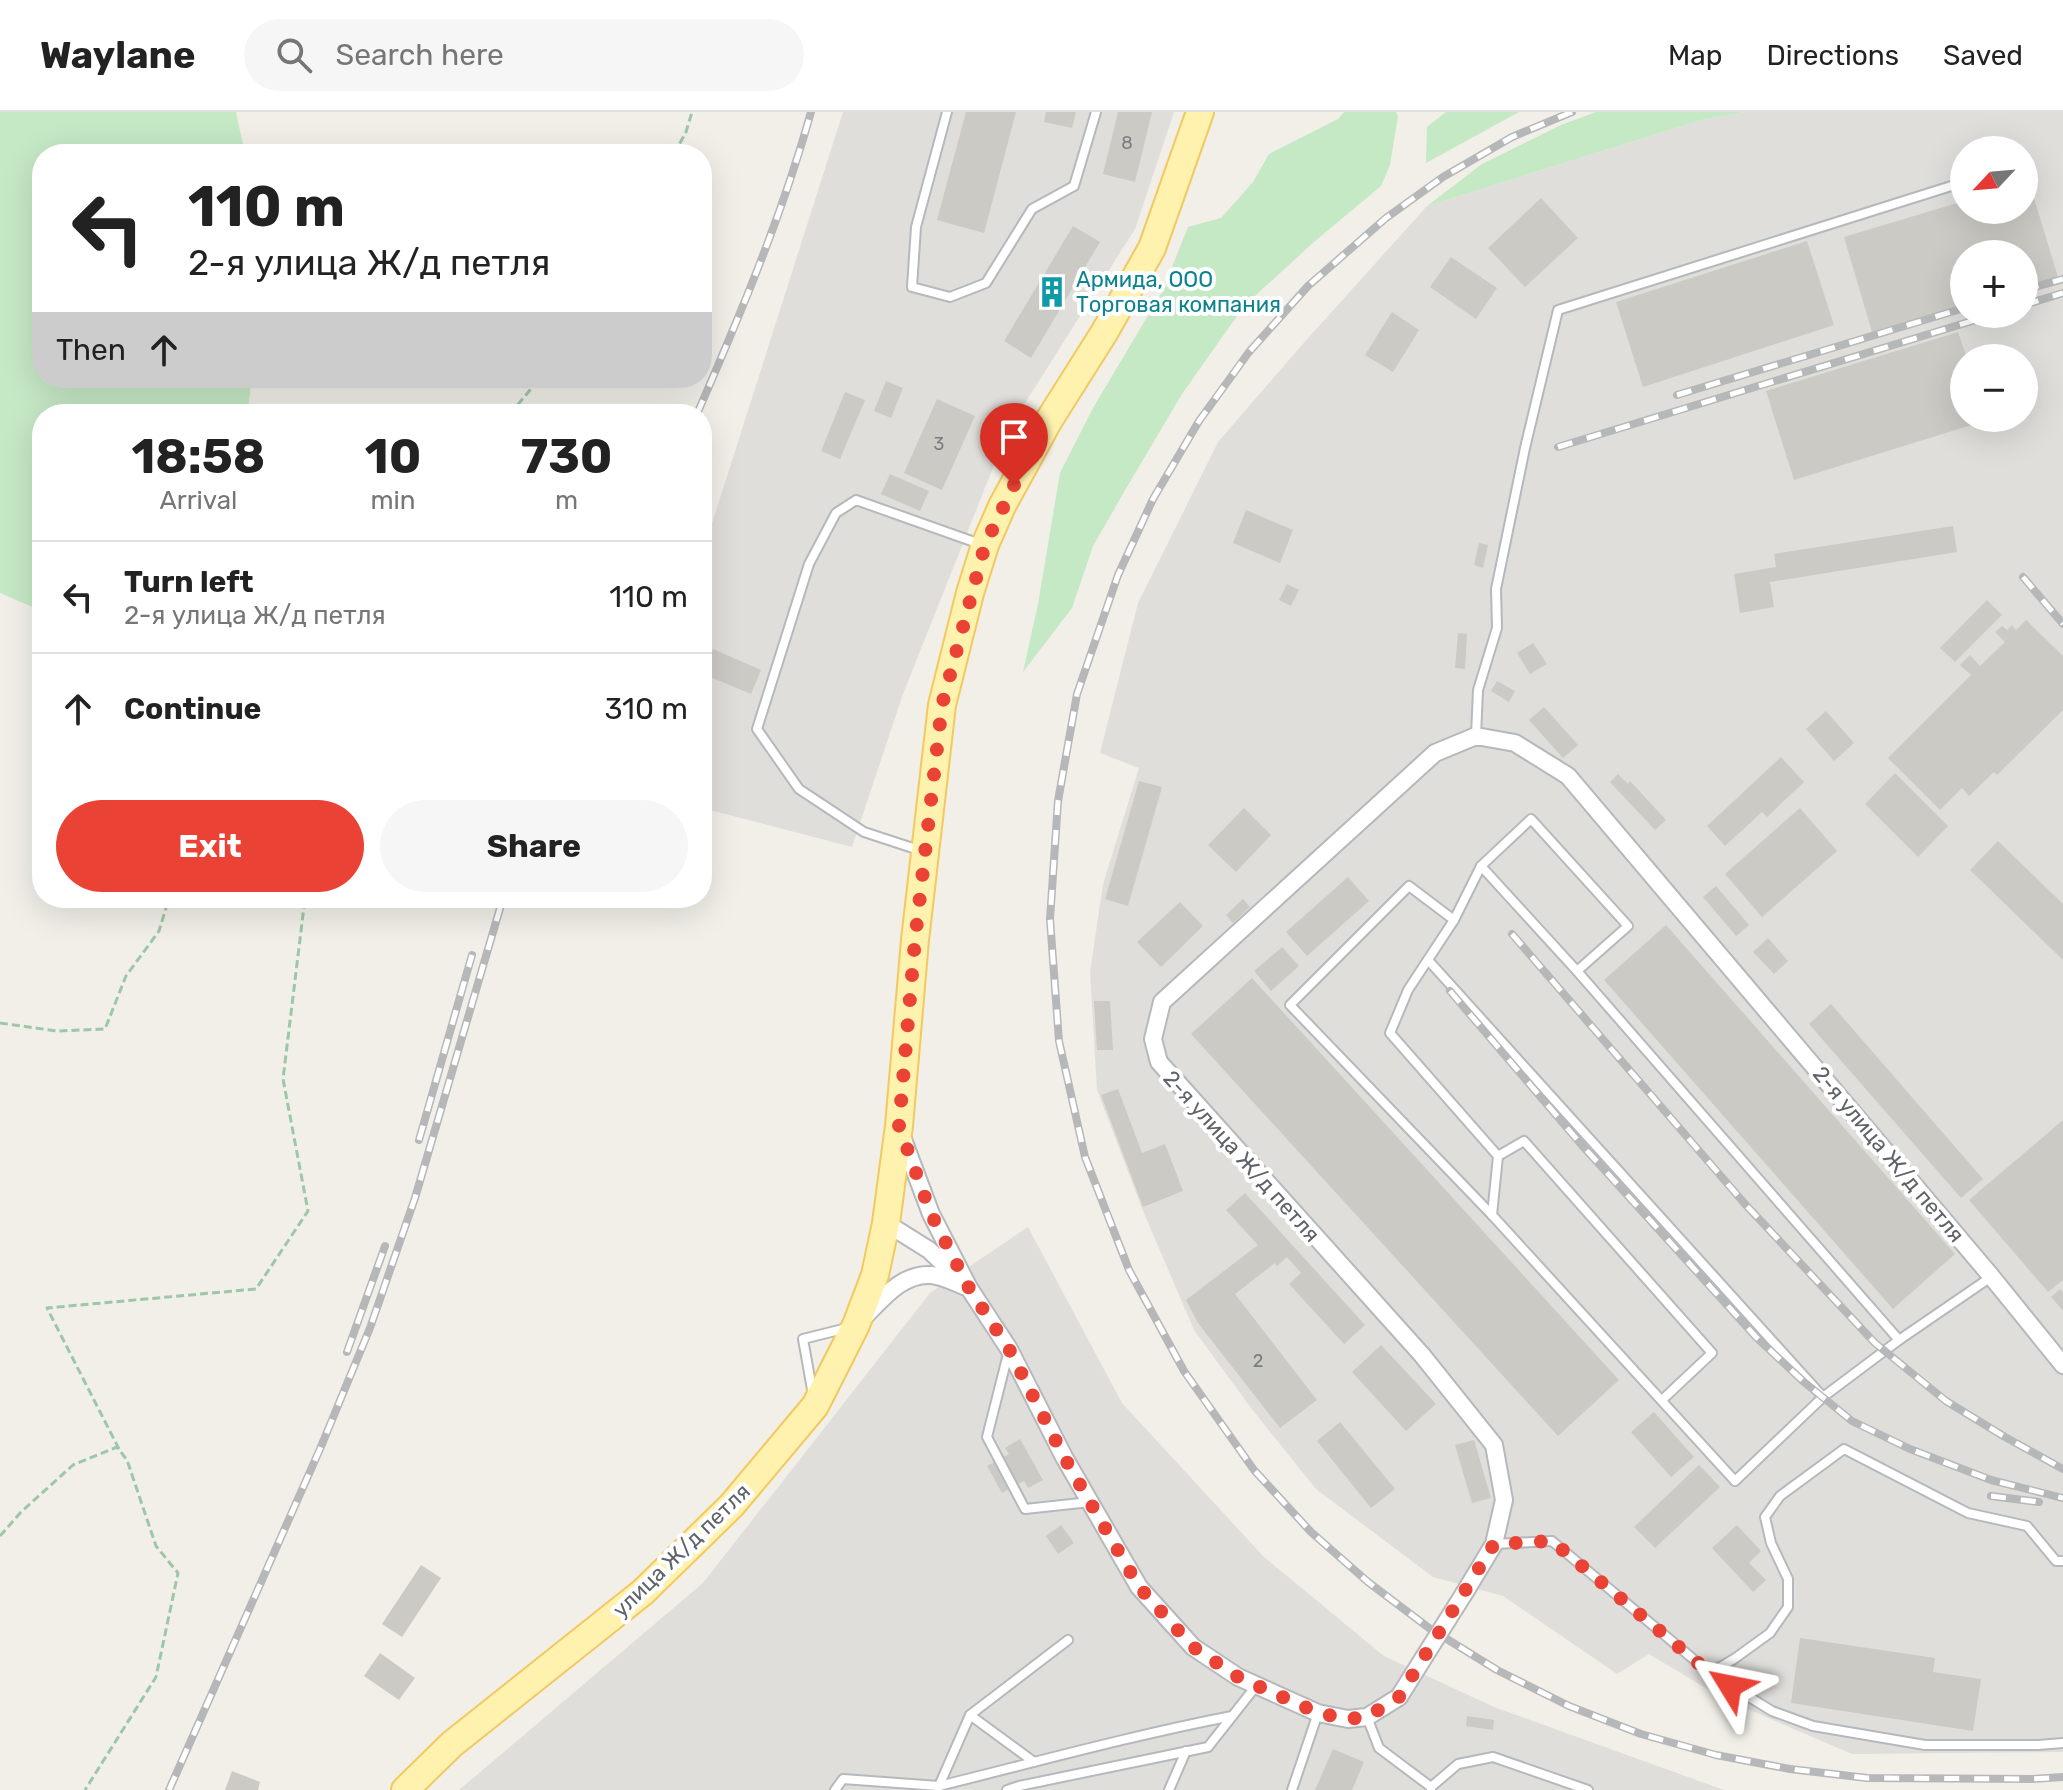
<!DOCTYPE html>
<html lang="en">
<head>
<meta charset="utf-8">
<style>
  :root { --surface:#fff; --page:#f6f6f6; --text:#222; --muted:#767676; --line:#e0e0e0; --accent:#ea4335 }
  body { margin:0; font-family:Rubik,sans-serif; background:var(--page); color:var(--text); height:100vh; display:flex; flex-direction:column; font-size:30px; white-space:nowrap }
  * { box-sizing:border-box; margin:0 }
  p { font-size:26px; color:var(--muted) }
  .icon { flex:none; width:44px; height:44px; fill:none; stroke:currentColor; stroke-width:2; stroke-linecap:round; stroke-linejoin:round }
  .map { position:relative; flex:1; overflow:hidden }
  .side { position:absolute; left:32px; top:292px; width:680px; height:504px; display:flex; flex-direction:column; background:var(--surface); border-radius:32px; box-shadow:0 8px 32px #0002 }
  .side>* { flex:none }
  .top-card { position:absolute; left:32px; top:32px; width:680px; height:244px; border-radius:32px; box-shadow:0 8px 32px #0002; background:#fff; color:var(--text); overflow:hidden }
  .needle { width:52px; rotate:244deg }
  .tools { position:absolute; left:1950px; top:24px; display:grid; gap:16px }
  .tools a { display:grid; place-items:center; width:88px; height:88px; border-radius:50%; background:var(--surface); box-shadow:0 8px 32px #0002; font-size:40px }
  .pin { position:absolute; display:grid; place-items:center; width:68px; height:68px; color:#fff; margin:-82px -34px; border-radius:50% 50% 50% 0; rotate:-45deg; box-shadow:0 0 8px #0007 }
  .pin .icon { rotate:45deg }
  .me { position:absolute; width:88px; margin:-44px; rotate:305deg; stroke-linejoin:round; filter:drop-shadow(0 0 6px #0008) }
  .turn { display:flex; align-items:center; gap:28px; height:168px; padding:0 24px; font-size:36px }
  .turn .icon { width:104px; height:104px; stroke-width:2.5 }
  .turn b { display:block; font-size:56px; line-height:68px }
  .then { display:flex; align-items:center; height:76px; padding:0 24px; background:#0003; gap:16px; font-size:30px }
  .eta { display:flex; justify-content:space-evenly; align-items:center; height:136px; text-align:center }
  .eta b { font-size:48px; font-weight:700; line-height:56px }
  .button { display:flex; gap:16px; margin-top:auto; padding:16px 24px }
  .button a { flex:1; height:92px; border-radius:48px; background:var(--accent); color:#fff; font-size:32px; font-weight:700; line-height:92px; text-align:center }
  .button a+a { background:var(--page); color:var(--text) }
  ul { padding:0; list-style:none }
  li { display:flex; align-items:center; gap:24px; height:112px; padding:0 24px; border-top:2px solid var(--line) }
  li div { flex:1 }
  li b { display:block; font-size:30px }
  li em { font-style:normal }
  header { display:flex; align-items:center; gap:48px; box-sizing:border-box; height:112px; padding:0 40px; background:var(--surface); border-bottom:2px solid var(--line) }
  header strong { font-size:38px }
  nav { display:flex; gap:44px; margin-inline-start:auto; font-size:28px }
  .search { width:560px; height:72px; background:var(--page); display:flex; align-items:center; gap:20px; box-sizing:border-box; padding:0 28px; border-radius:44px; color:var(--muted); font-size:30px }
  .map>svg:first-child { display:block }
  .industrial { fill:#e0deda; fill-rule:evenodd }
  .green { fill:#c5e8c5 }
  .building { fill:#cccac5 }
  .lines { fill:none; stroke-linecap:round; stroke-linejoin:round }
  .service-casing { stroke:#b5b8bc; stroke-width:12 }
  .minor-casing { stroke:#b5b8bc; stroke-width:20 }
  .primary-casing { stroke:#f2c960; stroke-width:30 }
  .path { stroke:#9cc7a9; stroke-width:3; stroke-dasharray:8 4; stroke-linecap:butt }
  .service { stroke:#fff; stroke-width:8 }
  .minor { stroke:#fff; stroke-width:16 }
  .primary { stroke:#fff2af; stroke-width:26 }
  .rail-casing { stroke:#b6b7b8; stroke-width:8 }
  .rail { stroke:#fff; stroke-width:5; stroke-dasharray:15; stroke-linecap:butt }
  .minor-bridge-casing { stroke:#b5b8bc; stroke-width:20; stroke-linecap:butt }
  .minor-bridge { stroke:#fff; stroke-width:16 }
  .route { stroke:#ea4335; stroke-width:14; stroke-dasharray:0 25.2 }
  .labels { text-anchor:middle; stroke-width:8; stroke-linejoin:round; paint-order:stroke }
  .number-label { font-size:18px; fill:#7a7d7f }
  .culture-label { font-size:22px; fill:#0d838f; stroke:#fff; text-anchor:start }
  .street-label { font-size:22px; fill:#5f6368; stroke:#fff }
</style>
</head>
<body>
<header>
<strong>Waylane</strong>
<div class="search"><svg class="icon" aria-label="search" viewBox="0 0 24 24"><circle cx="10" cy="10" r="6"/><path d="M15 15l6 6"/></svg>Search here</div>
<nav><a>Map</a><a>Directions</a><a>Saved</a></nav>
</header>
<div class="map">
<svg width="2063" height="1678" viewBox="0 0 2063 1678">
  <rect width="100%" height="100%" fill="#f1efe8"/>
  <!-- industrial -->
  <g class="industrial">
    <polygon points="843,0 1174,0 1135,117 1008,318 903,582 852,735 702,696 702,443"/>
    <path d="M 1744,0 L 2063,0 L 2063,1640 L 1852,1642 L 1724,1587 L 1649,1542 L 1617,1562 L 1503,1484 L 1433,1465 L 1316,1377 L 1251,1296 L 1194,1218 L 1143,1099 L 1097,978 L 1090,860 L 1103,772 L 1139,656 L 1100,641 L 1138,491 L 1218,330 L 1301,234 L 1427,94 L 1701,8 ZM 1964,38 L 2024,38 L 2024,98 L 1964,98 ZM 1964,142 L 2024,142 L 2024,202 L 1964,202 ZM 1964,246 L 2024,246 L 2024,306 L 1964,306 Z"/>
    <polygon points="1028,1115 1122,1291 1264,1445 1384,1544 1494,1595 1724,1678 459,1678 703,1471 930,1181"/>
  </g>
  <!-- green -->
  <g class="green">
    <polygon points="0,0 236,0 245,42 42,42 42,266 252,266 248,296 245,302 42,302 42,499 0,481"/>
    <polygon points="1344,0 1396,0 1398,4 1390,53 1381,74 1315,129 1244,194 1182,282 1124,380 1093,434 1072,496 1023,560 1038,492 1060,361 1093,296 1162,180 1188,115 1221,106 1253,70 1269,42 1338,7"/>
    <polygon points="1446,0 1519,0 1426,51 1427,15"/>
    <polygon points="1596,0 1744,0 1701,8 1427,94 1482,52 1561,13"/>
  </g>
  <!-- building -->
  <g class="building">
    <polygon points="966,0 1016,0 984,121 937,108"/>
    <polygon points="1046,0 1076,0 1072,16 1044,10"/>
    <polygon points="1118,0 1152,0 1135,70 1103,62"/>
    <polygon points="2029,70 2058,165 2024,175 2024,142 1964,142 1964,193 1872,220 1844,125 1964,89 1964,98 2024,98 2024,71"/>
    <polygon points="1541,86 1578,126 1525,175 1488,136"/>
    <polygon points="1073,114 1100,130 1031,246 1004,229"/>
    <polygon points="1807,129 1834,213 1643,275 1616,190"/>
    <polygon points="1451,145 1497,176 1476,207 1430,175"/>
    <polygon points="1392,200 1419,218 1393,260 1365,243"/>
    <polygon points="1958,220 1967,246 1964,246 1964,306 1991,307 1794,368 1766,279"/>
    <polygon points="886,269 903,276 891,306 874,299"/>
    <polygon points="845,280 865,288 840,347 821,339"/>
    <polygon points="937,287 975,304 942,378 904,361"/>
    <polygon points="890,362 929,379 920,399 881,382"/>
    <polygon points="1246,398 1293,418 1280,451 1233,431"/>
    <polygon points="1953,414 1957,440 1770,470 1774,495 1740,501 1734,462 1776,455 1774,442"/>
    <polygon points="1479,431 1488,433 1483,456 1474,453"/>
    <polygon points="1287,472 1299,478 1291,494 1279,488"/>
    <polygon points="1987,488 2002,503 1955,550 1940,536"/>
    <polygon points="2026,508 2063,544 2063,598 1997,663 1994,660 1969,684 1962,676 1940,698 1888,646 1971,563 1960,553 1970,543 1980,554 2005,530 1995,520 2002,514 2007,518 2012,513 2016,518"/>
    <polygon points="1458,521 1467,522 1465,557 1455,556"/>
    <polygon points="1533,531 1547,552 1530,562 1517,541"/>
    <polygon points="713,537 761,558 751,582 703,562"/>
    <polygon points="1497,569 1515,579 1509,590 1491,579"/>
    <polygon points="1544,595 1578,633 1563,646 1529,608"/>
    <polygon points="1826,599 1854,631 1834,649 1806,617"/>
    <polygon points="1781,645 1804,670 1767,705 1762,700 1725,734 1707,714"/>
    <polygon points="1895,661 1948,714 1918,745 1865,692"/>
    <polygon points="1618,662 1628,672 1630,669 1666,708 1655,718 1610,670"/>
    <polygon points="1139,669 1162,675 1128,794 1105,787"/>
    <polygon points="1244,696 1271,723 1236,760 1208,733"/>
    <polygon points="1800,696 1837,739 1762,805 1725,762"/>
    <polygon points="1998,729 2063,792 2063,848 1970,758"/>
    <polygon points="1348,765 1369,789 1307,844 1286,820"/>
    <polygon points="1716,774 1749,813 1736,824 1703,785"/>
    <polygon points="1243,787 1250,795 1233,811 1226,803"/>
    <polygon points="1180,790 1203,814 1161,855 1137,830"/>
    <polygon points="1666,813 1955,1142 1893,1197 1604,868"/>
    <polygon points="1768,826 1788,849 1774,862 1753,840"/>
    <polygon points="1282,835 1299,854 1271,879 1254,859"/>
    <polygon points="1252,866 1619,1268 1558,1324 1191,922"/>
    <polygon points="1094,889 1110,889 1113,938 1097,938"/>
    <polygon points="1831,892 1983,1067 1961,1086 1809,912"/>
    <polygon points="1118,977 1142,1041 1165,1032 1183,1079 1143,1095 1101,983"/>
    <polygon points="2063,1008 2063,1168 2048,1180 1969,1088"/>
    <polygon points="1245,1081 1365,1213 1344,1232 1289,1172 1301,1161 1287,1145 1277,1154 1275,1151 1235,1182 1317,1288 1280,1316 1198,1211 1186,1188 1258,1133 1226,1098"/>
    <polygon points="2060,1177 2063,1180 2063,1199 2051,1185"/>
    <polygon points="1381,1233 1436,1292 1406,1319 1352,1260"/>
    <polygon points="1654,1300 1694,1345 1671,1365 1631,1320"/>
    <polygon points="1340,1310 1395,1377 1371,1396 1317,1329"/>
    <polygon points="1020,1327 1043,1368 1028,1376 1024,1369 1002,1381 987,1354 1009,1342 1005,1336"/>
    <polygon points="1474,1328 1491,1386 1472,1391 1455,1333"/>
    <polygon points="1699,1353 1720,1375 1655,1436 1634,1415"/>
    <polygon points="1061,1413 1074,1431 1058,1442 1046,1424"/>
    <polygon points="1737,1413 1761,1439 1749,1451 1766,1468 1753,1480 1712,1436"/>
    <polygon points="421,1453 441,1466 402,1525 382,1512"/>
    <polygon points="1800,1526 1935,1546 1933,1560 1981,1567 1973,1619 1791,1591"/>
    <polygon points="380,1541 415,1566 399,1588 364,1564"/>
    <polygon points="1467,1604 1494,1608 1493,1618 1466,1614"/>
    <polygon points="1333,1637 1364,1650 1352,1678 1315,1678"/>
    <polygon points="232,1659 260,1670 258,1678 225,1678"/>
  </g>
  <g class="lines">
    <defs>
      <g id="service">
        <polyline points="947,0 916,115 912,175 950,185 986,171 1032,97 1074,74 1096,0"/>
        <polyline points="1476,624 1478,578 1497,516 1496,477 1525,336 1558,198 1964,70"/>
        <polyline points="922,739 864,720 799,677 757,617 809,452 836,401 856,388 980,432"/>
        <polyline points="1481,754 1577,859 1899,1228"/>
        <polyline points="1454,808 1409,774 1290,893 1492,1103 1735,1369 1823,1285 1899,1228 1991,1165"/>
        <polyline points="1428,848 1823,1285"/>
        <polyline points="1498,1044 1524,1029 1712,1241 1662,1288"/>
        <polyline points="1492,1103 1498,1044 1390,921 1408,878 1454,808 1481,754 1531,707 1628,814 1577,859"/>
        <polyline points="1008,1242 987,1325 1025,1397 1090,1390"/>
        <polyline points="813,1283 803,1227 847,1216"/>
        <polyline points="1495,1432 1552,1429 1710,1561 1772,1599 1813,1614 1925,1633 2038,1633 2063,1631"/>
        <polyline points="1710,1561 1734,1547 1770,1521 1788,1495 1788,1467 1771,1431 1765,1405 1780,1384 1844,1337 1968,1401 2027,1414 2056,1449 2063,1449"/>
        <polyline points="970,1603 1034,1650"/>
        <polyline points="1367,1605 1379,1636 1431,1675"/>
        <path d="M 938,1676 L 939,1674 C 1036,1650 1134,1623 1232,1604"/>
        <polyline points="835,1678 843,1667 939,1674 970,1603 1068,1528"/>
        <polyline points="1007,1678 1019,1674 1208,1635 1256,1574"/>
        <polyline points="1169,1678 1186,1639"/>
        <polyline points="1292,1678 1318,1601"/>
        <polyline points="1431,1678 1431,1675 1458,1652 1493,1645 1588,1678"/>
      </g>
      <g id="minor">
        <polyline points="886,1111 929,1138 969,1176 1009,1237 1064,1345 1139,1475 1193,1535 1238,1565 1318,1601 1348,1607 1367,1605 1399,1585"/>
        <path d="M 865,1204 C 883,1186 903,1161 931,1163 C 943,1164 958,1172 969,1176 L 931,1102 L 901,1022"/>
        <polyline points="1465,1480 1494,1432 1504,1388 1494,1333 1422,1243 1159,950 1153,927 1162,890 1435,641 1476,624 1515,631 1568,664 1991,1164 2063,1253"/>
      </g>
      <polyline id="primary" points="405,1678 452,1632 643,1480 732,1393 815,1294 856,1213 875,1163 886,1111 899,1014 915,828 942,593 970,481 985,433 1002,394 1049,308 1104,221 1152,136 1200,0"/>
    </defs>
    <!-- service casing -->
    <use href="#service" class="service-casing"/>
    <!-- minor casing -->
    <use href="#minor" class="minor-casing"/>
    <!-- primary casing -->
    <use href="#primary" class="primary-casing"/>
    <!-- path -->
    <g class="path">
      <polyline points="674,42 686,20 692,0"/>
      <polyline points="510,302 540,266"/>
      <polyline points="0,911 57,919 105,917 126,864 159,819 169,786"/>
      <polyline points="119,1337 47,1196 256,1177 308,1099 283,967 305,786"/>
      <polyline points="0,1424 21,1400 73,1353 117,1335 127,1348 156,1434 178,1461 156,1565 85,1678"/>
    </g>
    <!-- service -->
    <use href="#service" class="service"/>
    <!-- minor -->
    <use href="#minor" class="minor"/>
    <!-- primary -->
    <use href="#primary" class="primary"/>
    <defs>
      <g id="rail">
        <polyline points="1572,0 1512,25 1443,65 1386,106 1308,174 1249,240 1199,309 1153,387 1118,463 1077,582 1058,689 1050,807 1059,929 1085,1045 1129,1158 1184,1259 1254,1358 1311,1420 1368,1470 1429,1516 1497,1558 1569,1594 1641,1622 1716,1643 1790,1657 1867,1666 2032,1667 2063,1665"/>
        <polyline points="2024,178 2063,167"/>
        <polyline points="2024,193 2063,181"/>
        <polyline points="1677,283 1964,196"/>
        <path d="M 697,302 C 740,203 782,104 811,0"/>
        <polyline points="1558,335 1995,202"/>
        <polyline points="2023,465 2063,512"/>
        <polyline points="1512,822 1745,1092 1875,1231 1946,1289 2005,1325 2063,1357"/>
        <polyline points="1450,879 1580,1031 1756,1225 1804,1270 1852,1309 1910,1337 1991,1368 2063,1386"/>
        <polyline points="419,1028 472,843"/>
        <polyline points="347,1240 385,1134"/>
        <polyline points="1991,1384 2039,1390"/>
        <polyline points="169,1678 320,1337 370,1216 415,1086 503,786"/>
      </g>
    </defs>
    <!-- rail casing -->
    <use href="#rail" class="rail-casing"/>
    <!-- rail -->
    <use href="#rail" class="rail"/>
    <defs>
      <polyline id="minor-bridge" points="1399,1585 1465,1480"/>
    </defs>
    <!-- minor-bridge casing -->
    <use href="#minor-bridge" class="minor-bridge-casing"/>
    <!-- minor-bridge -->
    <use href="#minor-bridge" class="minor-bridge"/>
  </g>
  <g class="lines">
    <!-- route -->
    <polyline class="route" points="1014,373 985,433 942,593 915,828 899,1014 931,1102 969,1176 1009,1237 1064,1345 1139,1475 1193,1535 1238,1565 1318,1601 1348,1607 1367,1605 1399,1585 1494,1432 1552,1429 1710,1561 1730,1574"/>
  </g>
  <!-- icons -->
  <defs>
    <symbol id="building-bare" viewBox="-9 -9 18 18"><path d="M-4-6H4V6H1V3H-1V6H-4ZM-2.5-4.3h1.7v1.8h-1.7ZM.8-4.3h1.7v1.8H.8ZM-2.5-1h1.7V.8h-1.7ZM.8-1h1.7V.8H.8Z" fill="#0f9aa8" stroke="#fff" stroke-width="2.5" paint-order="stroke"/></symbol>
  </defs>
  <g fill-rule="evenodd">
    <use href="#building-bare" x="1030" y="158" width="44" height="44"/>
  </g>
  <g class="labels">
    <!-- number labels -->
    <g class="number-label">
      <text x="1127" y="37">8</text>
      <text x="939" y="338">3</text>
      <text x="1258" y="1255">2</text>
    </g>
    <!-- culture labels -->
    <g class="culture-label">
      <text x="1076" y="175">Армида, ООО<tspan x="1076" dy="25">Торговая компания</tspan></text>
    </g>
    <!-- street labels -->
    <g class="street-label">
      <text transform="translate(1889 1042) rotate(50)" y="8">2-я улица Ж/д петля</text>
      <text transform="translate(1242 1044) rotate(48)" y="8">2-я улица Ж/д петля</text>
      <text transform="translate(681 1438) rotate(-44)" y="8">улица Ж/д петля</text>
    </g>
  </g>
</svg>
<div class="tools">
<a><svg class="needle" viewBox="-14 -14 28 28"><path d="M0-13l5 13h-10z" fill="#e53935"/><path d="M0 13l5-13h-10z" fill="#767676"/></svg></a>
<a>+</a>
<a>−</a>
</div>
<div class="pin" style="left:1014px;top:373px;background:#d93025"><svg class="icon" aria-label="arrive" viewBox="0 0 24 24"><path d="M6 21V4h12l-3 4 3 4H6"/></svg></div>
<svg class="me" style="left:1730px;top:1574px" viewBox="-20 -20 40 40"><path d="M0-17L14 15 0 8-14 15z" fill="#ea4335" stroke="#fff" stroke-width="4"/></svg>
<div class="top-card">
<div class="turn"><svg class="icon" aria-label="left" viewBox="0 0 24 24"><path d="M17 20v-9H6M10 6l-5 5 5 5"/></svg><div><b>110 m</b>2-я улица Ж/д петля</div></div>
<div class="then">Then<svg class="icon" aria-label="ahead" viewBox="0 0 24 24"><path d="M12 20V5M6 11l6-6 6 6"/></svg></div>
</div>
<section class="side">
<div class="eta">
<div><b>18:58</b><p>Arrival</p></div>
<div><b>10</b><p>min</p></div>
<div><b>730</b><p>m</p></div>
</div>
<ul>
<li><svg class="icon" aria-label="left" viewBox="0 0 24 24"><path d="M17 20v-9H6M10 6l-5 5 5 5"/></svg><div><b>Turn left</b><p>2-я улица Ж/д петля</p></div><em>110 m</em></li>
<li><svg class="icon" aria-label="ahead" viewBox="0 0 24 24"><path d="M12 20V5M6 11l6-6 6 6"/></svg><div><b>Continue</b></div><em>310 m</em></li>
</ul>
<div class="button"><a>Exit</a><a>Share</a></div>
</section>
</div>
</body>
</html>
